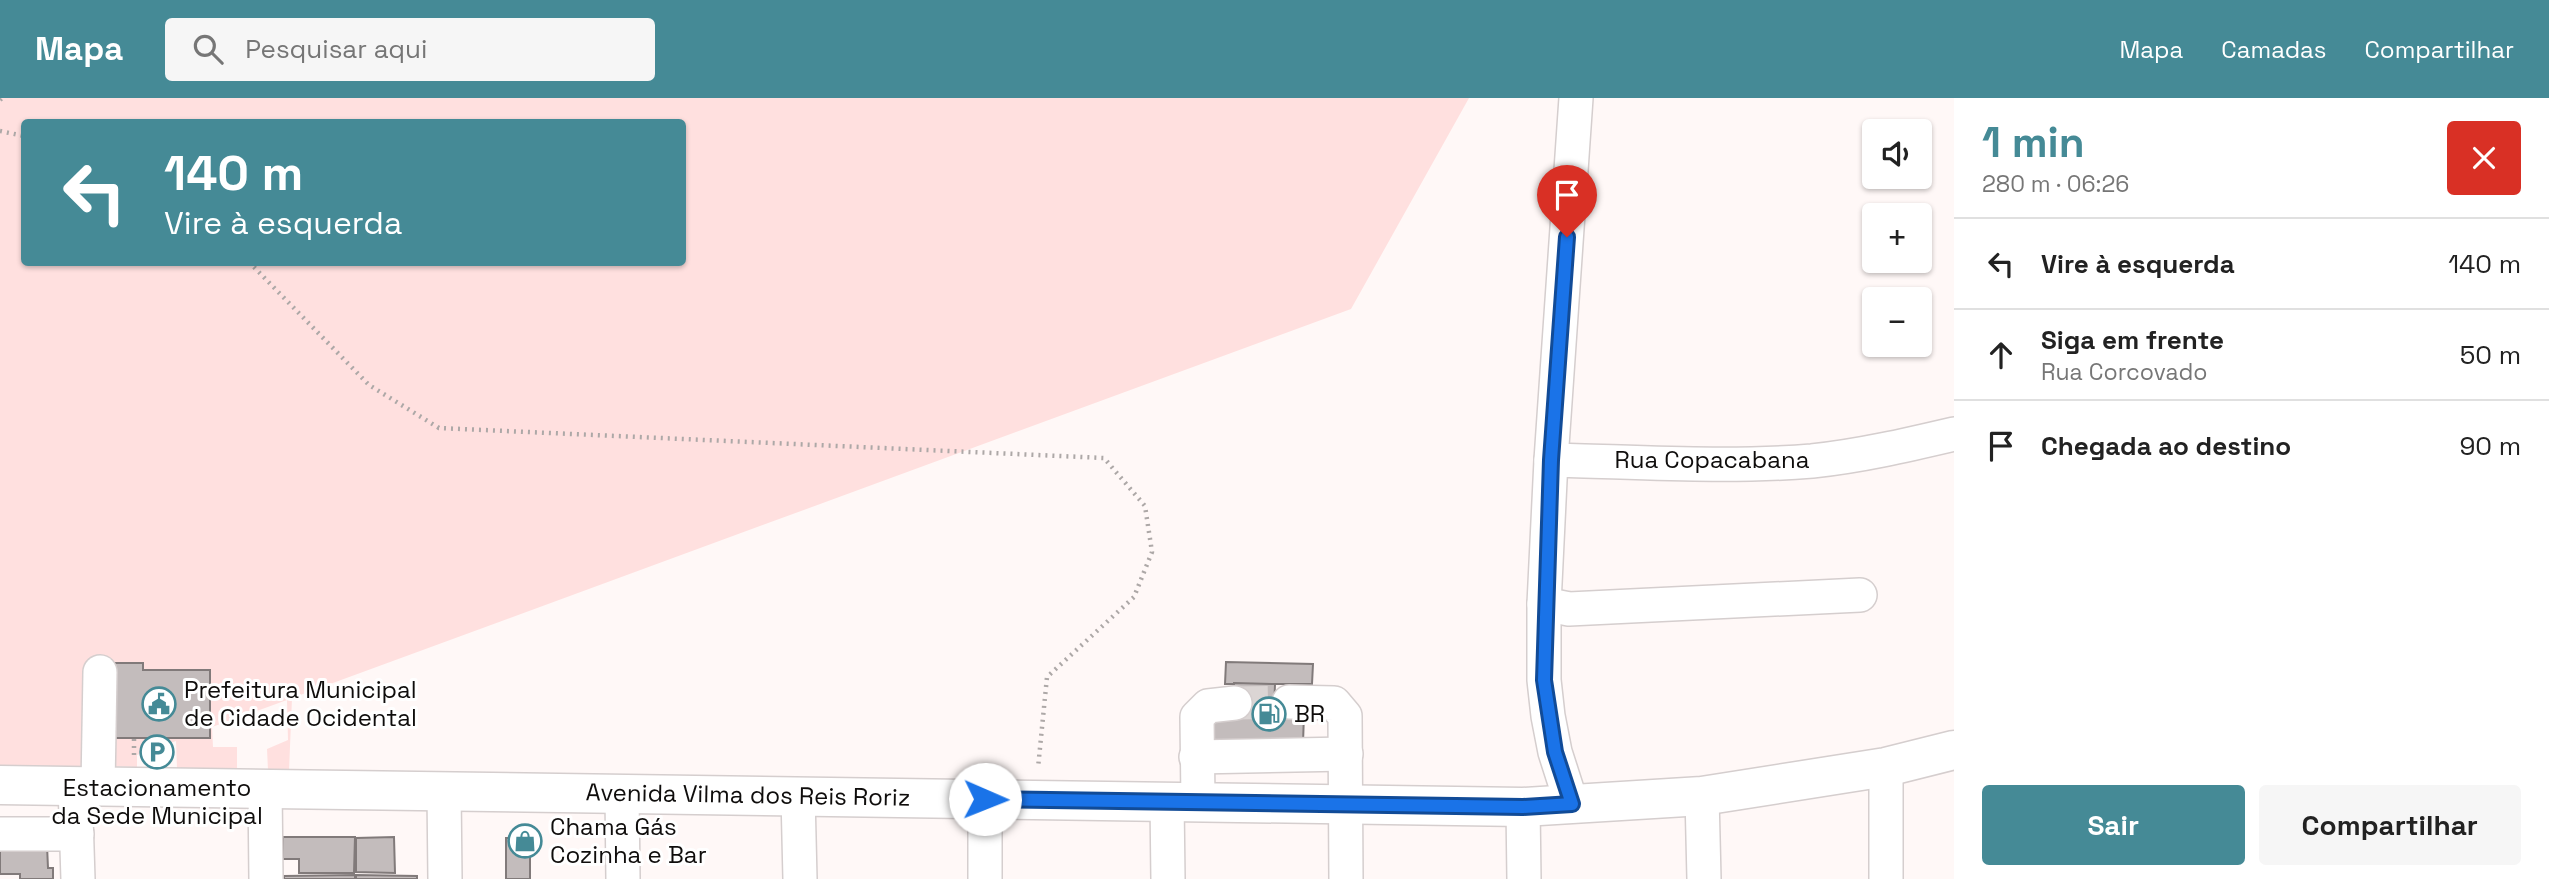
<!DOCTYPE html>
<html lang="pt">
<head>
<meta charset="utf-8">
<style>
  :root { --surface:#fff; --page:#f6f6f6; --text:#222; --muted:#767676; --line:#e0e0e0; --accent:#458a96 }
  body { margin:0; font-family:"Space Grotesk",sans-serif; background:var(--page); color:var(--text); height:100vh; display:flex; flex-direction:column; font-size:26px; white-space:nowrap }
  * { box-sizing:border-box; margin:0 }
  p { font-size:23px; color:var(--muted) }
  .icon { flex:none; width:38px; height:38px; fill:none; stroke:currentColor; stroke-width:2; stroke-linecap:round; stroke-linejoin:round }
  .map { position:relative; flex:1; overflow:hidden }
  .panel { display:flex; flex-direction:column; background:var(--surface); width:595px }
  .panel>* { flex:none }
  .hud { position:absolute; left:21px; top:21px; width:665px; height:147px; border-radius:7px; box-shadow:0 2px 5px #0004; background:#458a96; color:#fff; overflow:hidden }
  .tools { position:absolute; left:1862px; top:21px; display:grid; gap:14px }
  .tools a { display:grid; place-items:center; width:70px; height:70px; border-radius:7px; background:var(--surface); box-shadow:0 2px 5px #0004; font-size:35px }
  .pin { position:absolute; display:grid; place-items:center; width:60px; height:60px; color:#fff; margin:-72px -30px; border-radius:50% 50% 50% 0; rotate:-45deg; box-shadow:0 0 7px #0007 }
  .pin .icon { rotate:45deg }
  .me { position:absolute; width:77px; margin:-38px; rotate:91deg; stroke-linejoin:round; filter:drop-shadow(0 0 5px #0008) }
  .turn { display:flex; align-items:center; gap:24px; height:147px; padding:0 28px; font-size:32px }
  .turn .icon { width:91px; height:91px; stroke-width:2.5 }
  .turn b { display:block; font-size:49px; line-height:60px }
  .round { display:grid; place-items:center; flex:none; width:74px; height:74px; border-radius:7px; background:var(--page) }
  .summary { display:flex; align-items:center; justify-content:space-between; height:119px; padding:0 28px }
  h1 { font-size:42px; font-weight:700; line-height:52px; color:var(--accent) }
  .cta { display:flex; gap:14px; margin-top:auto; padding:14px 28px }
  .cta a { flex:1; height:80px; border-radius:7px; background:var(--accent); color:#fff; font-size:28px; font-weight:700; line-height:80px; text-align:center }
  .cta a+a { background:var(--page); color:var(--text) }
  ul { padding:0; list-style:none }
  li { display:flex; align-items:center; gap:21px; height:91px; padding:0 28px; border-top:2px solid var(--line) }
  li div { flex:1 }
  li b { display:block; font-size:26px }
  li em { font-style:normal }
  header { display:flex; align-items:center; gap:42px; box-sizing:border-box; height:98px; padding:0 35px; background:var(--accent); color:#fff }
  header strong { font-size:33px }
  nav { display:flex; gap:38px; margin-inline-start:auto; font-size:24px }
  .search { width:490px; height:63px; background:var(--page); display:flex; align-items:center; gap:18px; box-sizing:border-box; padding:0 24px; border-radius:7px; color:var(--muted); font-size:26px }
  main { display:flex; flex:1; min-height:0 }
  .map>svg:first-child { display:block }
  .green { fill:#ffe0df; fill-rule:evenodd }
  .building { fill:#c3bcbc; stroke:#817a7a; stroke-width:2 }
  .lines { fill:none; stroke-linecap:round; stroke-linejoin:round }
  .minor-tunnel { stroke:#dbd5d4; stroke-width:33; stroke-dasharray:33 17; stroke-linecap:butt }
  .minor-casing { stroke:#d5cece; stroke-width:36 }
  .major-casing { stroke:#d5cece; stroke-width:41 }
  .path { stroke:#ada8a7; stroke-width:4.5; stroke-dasharray:2 5; stroke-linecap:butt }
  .minor { stroke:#fff; stroke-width:33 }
  .major { stroke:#fff; stroke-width:38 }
  .route-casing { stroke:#114b97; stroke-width:18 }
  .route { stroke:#1a73e8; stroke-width:12 }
  .labels { text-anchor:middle; stroke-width:6; stroke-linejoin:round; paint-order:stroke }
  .street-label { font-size:24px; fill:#0f0d0c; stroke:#fff }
  .poi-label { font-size:24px; fill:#0f0d0c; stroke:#fff; text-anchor:start }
</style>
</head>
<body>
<header>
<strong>Mapa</strong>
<div class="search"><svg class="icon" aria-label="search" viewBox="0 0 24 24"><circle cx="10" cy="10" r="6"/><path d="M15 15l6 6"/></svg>Pesquisar aqui</div>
<nav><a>Mapa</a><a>Camadas</a><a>Compartilhar</a></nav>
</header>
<main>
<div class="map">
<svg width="1954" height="781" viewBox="0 0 1954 781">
  <rect width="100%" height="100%" fill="#fff8f7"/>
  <!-- green -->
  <path class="green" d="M 0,0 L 1469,0 L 1351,211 L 292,600 L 289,673 L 268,672 L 267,651 L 288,642 L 287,602 L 212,629 L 213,649 L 237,649 L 237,672 L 177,670 L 176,643 L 137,657 L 137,669 L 107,668 L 0,707 ZM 24,24 L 682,24 L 682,164 L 24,164 Z"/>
  <!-- building -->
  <g class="building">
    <polygon points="1226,564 1313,566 1312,586 1225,586"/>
    <polygon points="107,565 143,565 143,572 210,572 210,640 107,640"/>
    <polygon points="1234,585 1275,586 1274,613 1304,615 1303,646 1211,642 1212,616 1233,617"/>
    <polygon points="283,739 355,739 354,775 299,775 299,761 283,761"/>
    <polygon points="394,739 395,775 356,774 356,740"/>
    <rect x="506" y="740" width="24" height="41"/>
    <polygon points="0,747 47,747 48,770 53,770 53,781 20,781 20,776 0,776"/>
    <polygon points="355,777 355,781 284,781 284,778"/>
    <polygon points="356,777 417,778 417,781 356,781"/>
  </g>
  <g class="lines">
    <!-- minor-tunnel -->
    <polyline class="minor-tunnel" points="1235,605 1289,604"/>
    <defs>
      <g id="minor">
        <path d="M 1551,362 C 1638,364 1726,370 1812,363 C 1860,358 1907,347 1954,336"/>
        <polyline points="1544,506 1569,511 1860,497"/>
        <polyline points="1289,604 1334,605 1345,618 1346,781"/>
        <polyline points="1196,659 1346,656"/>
        <polyline points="75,687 78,781"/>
        <polyline points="98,688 100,574"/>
        <polyline points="265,690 266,781"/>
        <polyline points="444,693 445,781"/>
        <polyline points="622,695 623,781"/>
        <polyline points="798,698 800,781"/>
        <polyline points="1702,698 1704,781"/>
        <polyline points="985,701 985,781"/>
        <polyline points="1167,703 1168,781"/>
        <polyline points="1198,704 1197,619 1208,608 1235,605"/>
        <polyline points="1572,707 1555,654 1548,618 1544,582 1544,506 1551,362 1576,0"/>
        <polyline points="1523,709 1524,781"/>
        <polyline points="0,736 77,736"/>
        <polyline points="1886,781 1886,669"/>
      </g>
      <polyline id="major" points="0,687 1523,709 1702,698 1886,669 1954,652"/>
    </defs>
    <!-- minor casing -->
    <use href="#minor" class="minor-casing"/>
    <!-- major casing -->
    <use href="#major" class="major-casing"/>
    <!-- path -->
    <g class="path">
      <polyline points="0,2 2,0"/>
      <polyline points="0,33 24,38"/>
      <polyline points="249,164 369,287 439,330 1104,360 1145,408 1152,454 1134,499 1047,579 1038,670"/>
      <polyline points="134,657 134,640"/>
    </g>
    <!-- minor -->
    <use href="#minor" class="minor"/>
    <!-- major -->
    <use href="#major" class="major"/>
  </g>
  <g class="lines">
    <defs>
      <polyline id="route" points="985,701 1523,709 1572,706 1555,654 1544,582 1551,362 1567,139"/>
    </defs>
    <!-- route casing -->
    <use href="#route" class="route-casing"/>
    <!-- route -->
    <use href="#route" class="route"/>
  </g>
  <!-- icons -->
  <defs>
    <symbol id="civic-ring" viewBox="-11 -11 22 22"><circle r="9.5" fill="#fff" stroke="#458a96" stroke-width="1.5"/><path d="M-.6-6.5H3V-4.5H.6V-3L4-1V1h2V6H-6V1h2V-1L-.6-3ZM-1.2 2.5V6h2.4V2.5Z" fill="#458a96"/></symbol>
    <symbol id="fuel-ring" viewBox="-11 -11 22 22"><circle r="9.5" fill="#fff" stroke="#458a96" stroke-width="1.5"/><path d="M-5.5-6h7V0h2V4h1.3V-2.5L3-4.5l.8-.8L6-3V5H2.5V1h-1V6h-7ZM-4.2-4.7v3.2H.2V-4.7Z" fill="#458a96"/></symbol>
    <symbol id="parking-ring" viewBox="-11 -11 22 22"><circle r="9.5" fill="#fff" stroke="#458a96" stroke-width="1.5"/><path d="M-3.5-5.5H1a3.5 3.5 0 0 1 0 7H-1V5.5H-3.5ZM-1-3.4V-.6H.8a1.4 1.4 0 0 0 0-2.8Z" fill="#458a96"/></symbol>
    <symbol id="shop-ring" viewBox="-11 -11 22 22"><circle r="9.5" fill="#fff" stroke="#458a96" stroke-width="1.5"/><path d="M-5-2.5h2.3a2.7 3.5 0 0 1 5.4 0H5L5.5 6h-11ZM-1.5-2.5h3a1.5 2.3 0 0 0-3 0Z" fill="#458a96"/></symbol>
  </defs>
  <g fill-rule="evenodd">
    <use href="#civic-ring" x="140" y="587" width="38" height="38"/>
    <use href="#fuel-ring" x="1250" y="597" width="38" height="38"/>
    <use href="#parking-ring" x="138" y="635" width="38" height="38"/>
    <use href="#shop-ring" x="506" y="724" width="38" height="38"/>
  </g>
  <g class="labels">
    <!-- street labels -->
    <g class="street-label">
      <text x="1712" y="370">Rua Copacabana</text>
      <text transform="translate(748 697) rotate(1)" y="8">Avenida Vilma dos Reis Roriz</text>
    </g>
    <!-- poi labels -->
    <g class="poi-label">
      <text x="184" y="600">Prefeitura Municipal<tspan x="184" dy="28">de Cidade Ocidental</tspan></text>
      <text x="1294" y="624">BR</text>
      <text x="157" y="698" text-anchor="middle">Estacionamento<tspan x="157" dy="28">da Sede Municipal</tspan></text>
      <text x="550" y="737">Chama Gás<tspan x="550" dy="28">Cozinha e Bar</tspan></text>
    </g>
  </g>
</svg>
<div class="tools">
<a><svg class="icon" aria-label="sound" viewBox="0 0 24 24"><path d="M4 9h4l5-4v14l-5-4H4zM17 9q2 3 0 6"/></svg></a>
<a>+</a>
<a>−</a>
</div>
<div class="pin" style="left:1567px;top:139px;background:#d93025"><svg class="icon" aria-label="arrive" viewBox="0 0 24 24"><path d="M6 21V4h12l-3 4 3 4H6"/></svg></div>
<svg class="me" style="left:985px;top:701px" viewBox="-20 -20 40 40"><circle r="19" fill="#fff"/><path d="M0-13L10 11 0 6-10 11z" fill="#1a73e8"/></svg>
<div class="hud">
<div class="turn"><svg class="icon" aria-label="left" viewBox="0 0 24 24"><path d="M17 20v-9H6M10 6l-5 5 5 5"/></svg><div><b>140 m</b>Vire à esquerda</div></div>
</div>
</div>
<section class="panel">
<div class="summary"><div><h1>1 min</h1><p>280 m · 06:26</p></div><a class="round" style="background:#d93025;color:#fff"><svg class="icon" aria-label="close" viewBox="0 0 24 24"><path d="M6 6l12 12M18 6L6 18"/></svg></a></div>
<ul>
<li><svg class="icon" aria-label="left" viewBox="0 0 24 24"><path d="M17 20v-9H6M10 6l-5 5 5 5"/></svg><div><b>Vire à esquerda</b></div><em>140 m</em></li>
<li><svg class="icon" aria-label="ahead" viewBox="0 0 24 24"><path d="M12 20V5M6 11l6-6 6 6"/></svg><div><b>Siga em frente</b><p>Rua Corcovado</p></div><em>50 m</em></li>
<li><svg class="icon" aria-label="arrive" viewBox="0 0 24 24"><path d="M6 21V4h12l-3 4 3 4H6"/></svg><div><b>Chegada ao destino</b></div><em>90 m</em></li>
</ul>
<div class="cta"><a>Sair</a><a>Compartilhar</a></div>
</section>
</main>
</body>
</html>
